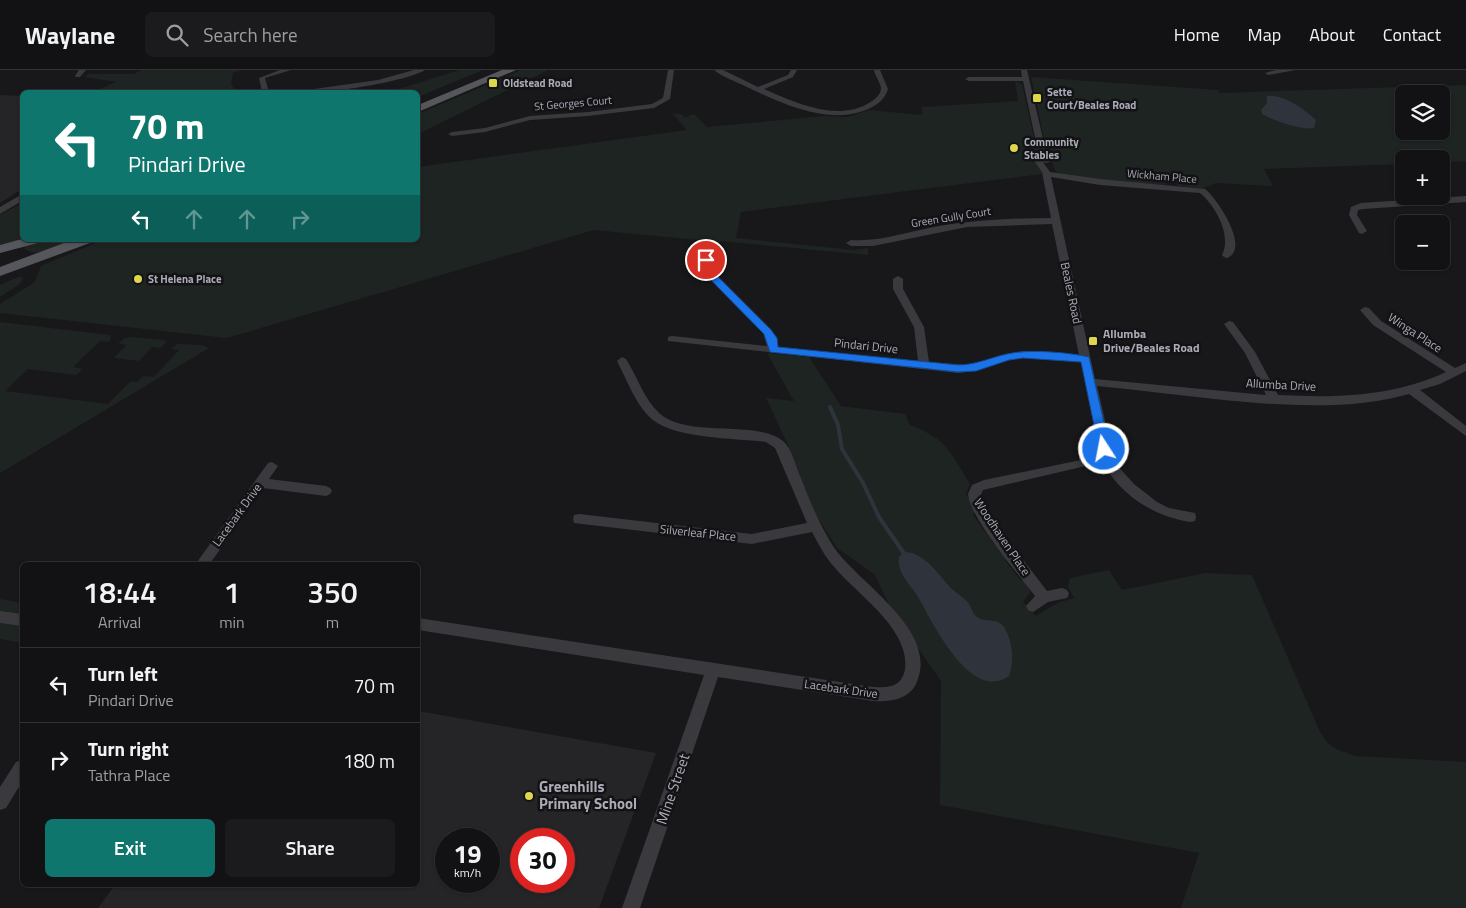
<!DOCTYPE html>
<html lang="en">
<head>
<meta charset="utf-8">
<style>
  :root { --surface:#121214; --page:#1b1b1d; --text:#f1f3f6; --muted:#9c9ea0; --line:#313234; --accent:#0f766e }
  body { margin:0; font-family:"Titillium Web",sans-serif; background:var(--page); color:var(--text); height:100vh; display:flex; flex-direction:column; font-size:19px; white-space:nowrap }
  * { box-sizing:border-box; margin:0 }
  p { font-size:16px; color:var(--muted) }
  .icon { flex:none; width:28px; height:28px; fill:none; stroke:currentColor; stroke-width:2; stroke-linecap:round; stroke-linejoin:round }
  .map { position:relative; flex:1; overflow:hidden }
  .side { position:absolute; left:20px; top:492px; width:400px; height:325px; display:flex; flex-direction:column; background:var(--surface); border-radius:8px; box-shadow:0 1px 4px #0004,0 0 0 1px var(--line) }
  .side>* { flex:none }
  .guide { position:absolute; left:20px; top:20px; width:400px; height:152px; border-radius:8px; box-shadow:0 1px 4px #0004,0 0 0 1px var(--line); background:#0f766e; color:#fff; overflow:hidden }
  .buttons { position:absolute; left:1395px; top:15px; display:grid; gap:10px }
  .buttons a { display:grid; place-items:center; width:55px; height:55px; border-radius:8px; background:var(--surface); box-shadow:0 1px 4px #0004,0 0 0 1px var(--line); font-size:25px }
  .speed { position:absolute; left:435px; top:758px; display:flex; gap:10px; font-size:25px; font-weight:700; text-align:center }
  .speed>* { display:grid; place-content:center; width:65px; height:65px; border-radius:50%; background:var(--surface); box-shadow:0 1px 4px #0004,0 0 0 1px var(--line); line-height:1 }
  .speed small { font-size:12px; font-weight:400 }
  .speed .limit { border:8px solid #d22; background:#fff; color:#111 }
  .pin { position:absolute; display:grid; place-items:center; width:42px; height:42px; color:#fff; margin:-21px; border:2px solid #fff; border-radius:50%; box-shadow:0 1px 5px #0007 }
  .me { position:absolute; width:55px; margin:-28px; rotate:349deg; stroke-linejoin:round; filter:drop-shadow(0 0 4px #0008) }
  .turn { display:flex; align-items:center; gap:18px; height:105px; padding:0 25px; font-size:22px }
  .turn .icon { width:65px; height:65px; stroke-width:2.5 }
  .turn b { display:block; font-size:35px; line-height:42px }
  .lanes { display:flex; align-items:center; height:48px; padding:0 25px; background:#0003; justify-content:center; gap:25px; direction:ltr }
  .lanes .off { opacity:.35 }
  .eta { display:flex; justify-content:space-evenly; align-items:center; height:85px; text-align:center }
  .eta b { font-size:30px; font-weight:600; line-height:35px }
  .primary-button { display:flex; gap:10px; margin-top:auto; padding:10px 25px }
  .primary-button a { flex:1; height:58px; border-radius:8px; background:var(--accent); color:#fff; font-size:20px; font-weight:600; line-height:58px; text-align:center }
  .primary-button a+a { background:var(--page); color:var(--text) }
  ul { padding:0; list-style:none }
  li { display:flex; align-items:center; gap:15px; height:75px; padding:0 25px; border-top:1px solid var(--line) }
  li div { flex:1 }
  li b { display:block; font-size:19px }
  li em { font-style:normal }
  header { display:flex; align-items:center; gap:30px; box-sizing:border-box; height:70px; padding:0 25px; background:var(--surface); border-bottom:1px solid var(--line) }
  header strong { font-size:24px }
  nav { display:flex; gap:28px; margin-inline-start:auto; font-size:18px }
  .search { width:350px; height:45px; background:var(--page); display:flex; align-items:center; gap:12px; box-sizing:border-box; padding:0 18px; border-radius:8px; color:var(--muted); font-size:19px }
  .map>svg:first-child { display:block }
  .built { fill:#252426; fill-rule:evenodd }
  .green { fill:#1e2421; fill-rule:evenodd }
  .water { fill:#2f333c }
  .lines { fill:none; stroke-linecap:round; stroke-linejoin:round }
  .stream { stroke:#2f333c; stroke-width:4 }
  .street { fill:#3a393e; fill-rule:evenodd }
  .primary { fill:#56565d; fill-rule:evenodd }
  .route { fill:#1a73e8; stroke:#114b97 }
  .poi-dot { fill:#ded64b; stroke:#131315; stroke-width:2 }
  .labels { text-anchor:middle; stroke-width:5; stroke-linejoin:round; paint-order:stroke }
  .far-poi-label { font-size:11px; font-weight:bold; fill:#abacb8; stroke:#131315; text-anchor:start }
  .far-street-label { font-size:11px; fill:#abacb8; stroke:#131315 }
  .street-label { font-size:12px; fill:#abacb8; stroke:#131315 }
  .poi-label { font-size:12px; font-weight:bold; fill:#abacb8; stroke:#131315; text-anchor:start }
  .near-poi-label { font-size:15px; font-weight:bold; fill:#abacb8; stroke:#131315; text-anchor:start }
  .near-street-label { font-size:15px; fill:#abacb8; stroke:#131315 }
</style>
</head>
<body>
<header>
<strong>Waylane</strong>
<div class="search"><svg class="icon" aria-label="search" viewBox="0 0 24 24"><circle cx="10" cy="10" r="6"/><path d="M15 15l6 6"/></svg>Search here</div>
<nav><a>Home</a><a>Map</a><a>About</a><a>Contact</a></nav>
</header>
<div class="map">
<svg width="1466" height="838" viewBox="0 0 1466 838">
  <rect width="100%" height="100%" fill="#18181a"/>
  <!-- built -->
  <g class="built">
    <polygon points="0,25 22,26 22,119 0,133"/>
    <path d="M 418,641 L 656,683 L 599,838 L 98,838 L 115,815 L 418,815 ZM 446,769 L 489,769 L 489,811 L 446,811 ZM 521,769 L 564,769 L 564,811 L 521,811 Z"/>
  </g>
  <!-- green -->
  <g class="green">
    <polygon points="142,0 243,0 233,3 231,14 237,22 93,22 116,12 85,7 88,4 134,4"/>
    <polygon points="460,0 483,0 418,27 418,22 389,22"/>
    <polygon points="521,0 548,0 418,64 418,44"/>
    <path d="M 1031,7 L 1218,20 L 1220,23 L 1466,15 L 1466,91 L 1441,92 L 1441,89 L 1404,89 L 1404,94 L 1264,99 L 1273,116 L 1216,113 L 1202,119 L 1178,116 L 1176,112 L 1165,111 L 1166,115 C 1141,113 1075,112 1055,101 L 1053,94 L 1048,88 ZM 1404,24 L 1441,24 L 1441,61 L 1404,61 Z"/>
    <polygon points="1015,11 1022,14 1042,104 741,142 736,168 854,180 868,178 868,185 720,171 718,188 695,187 698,170 594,160 227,268 0,243 0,234 35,212 41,196 103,170 418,170 418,97 687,60 672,43 684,45 683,48 694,44 707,57 825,46 848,47 869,40 922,45 922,37 1018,31"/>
    <polygon points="22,133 22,169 0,175 0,145"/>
    <polygon points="46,170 74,170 45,181 34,183 24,179 25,177"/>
    <polygon points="20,206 23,209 20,214 0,227 0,215"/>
    <polygon points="0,252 110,265 111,268 109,272 100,271 73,297 83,299 76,305 28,299 5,321 100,333 108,334 130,312 137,312 143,306 154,307 179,280 171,279 177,274 202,275 209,278 0,403"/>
    <polygon points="132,267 164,270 166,272 161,278 152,277 139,291 114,288 126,275 118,273 125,268"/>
    <path d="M 767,283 L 809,287 L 841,336 L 905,344 L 910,355 C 949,370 949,381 970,414 L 966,424 L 976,442 L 973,445 L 994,474 L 1000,475 L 1008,486 L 1005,490 L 1020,510 L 1026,511 L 1030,522 L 1023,532 L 1036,546 L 1057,533 L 1074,528 L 1068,517 L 1070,508 L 1109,500 L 1122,520 L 1206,503 L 1252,505 L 1320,662 L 1327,672 L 1336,679 L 1356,686 L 1466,692 L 1466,838 L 1181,838 L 1199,783 L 940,735 L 941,611 L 893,543 L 875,505 L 837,478 L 811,437 L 788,375 L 766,328 L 794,331 Z"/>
    <polygon points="0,529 22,533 22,573 0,569"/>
  </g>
  <!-- water -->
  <g class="water">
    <path d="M 1267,26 C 1282,23 1305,39 1316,50 L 1314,58 C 1303,61 1272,50 1262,44 L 1261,40 L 1267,33 Z"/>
    <path d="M 904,482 C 925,482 939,506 952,519 C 957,524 965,528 969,534 C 971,537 972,541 974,544 C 982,555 997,546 1004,557 C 1012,570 1015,591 1009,606 C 970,634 931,549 917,525 C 909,513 897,503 899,487 Z"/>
  </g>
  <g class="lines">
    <!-- stream -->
    <polyline class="stream" points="830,337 838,355 842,379 863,413 879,447 905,485"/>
    <!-- street -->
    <g class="street">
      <polygon points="79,0 86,0 80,7 76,7 75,6"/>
      <polygon points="280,0 291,0 265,8 269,22 262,22 259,8"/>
      <path d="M 414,0 L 425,0 C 408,11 324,25 303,22 L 307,20 L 378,10 Z"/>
      <polygon points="668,0 674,0 670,29 654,38 588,46 530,50 485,62 452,66 448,64 452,62 485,58 530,46 588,42 652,34 663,28"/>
      <path d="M 714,0 L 723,0 L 758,17 L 788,5 L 791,0 L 797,0 L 793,7 L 764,19 C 796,33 837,52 869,33 C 874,30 881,25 881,18 C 880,12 875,6 874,0 L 880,0 L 888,19 C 886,26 881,32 874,36 C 834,59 782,34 745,16 C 735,11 722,7 714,0 Z"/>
      <path d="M 1021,0 L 1027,0 L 1047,86 L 1051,91 L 1047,93 L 1043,92 L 1050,102 L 1100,109 L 1205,119 C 1217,128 1251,179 1227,188 L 1224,187 L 1222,185 C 1232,166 1216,136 1200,123 L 1100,115 L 1051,107 L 1095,309 L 1266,325 L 1245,283 L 1224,254 L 1229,251 L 1233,252 L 1255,282 L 1278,325 C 1335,328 1393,327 1446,302 L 1373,255 L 1360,240 L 1365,237 L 1369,238 L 1381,251 L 1455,298 L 1466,293 L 1466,301 L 1440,314 L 1420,320 L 1466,356 L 1466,366 L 1409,324 C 1320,350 1190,324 1097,316 L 1115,393 L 1134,414 L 1157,432 L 1169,438 L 1195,443 L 1196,447 L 1195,451 L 1190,452 C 1154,446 1123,427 1104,395 L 1090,395 L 983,420 L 980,427 L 998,457 L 1047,521 L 1062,518 L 1067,520 L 1069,524 L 1067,528 L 1048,532 L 1033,542 L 1028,540 L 1026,536 L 1035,526 C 1019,505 970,448 968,424 L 972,415 L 984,410 L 1100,386 L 1081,292 C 1059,290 1036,285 1015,289 C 995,292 978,302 958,303 L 668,271 L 668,267 L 672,266 L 767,276 L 763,263 L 704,203 L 701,192 L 693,191 L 693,187 L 696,186 L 719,188 L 719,192 L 711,193 L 712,200 L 772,260 L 778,277 L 918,291 L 914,257 L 893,219 L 893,209 L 898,206 L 903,209 L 903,219 L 924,257 L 929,292 L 967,295 L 1023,281 L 1079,285 L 1052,154 L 967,157 L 873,176 L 851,176 L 846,173 L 851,170 C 882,172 909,161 939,156 C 976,150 1014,148 1051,148 L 1042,102 L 1035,92 L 1039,86 L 1023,11 L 969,11 L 965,9 L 969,7 L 1022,7 Z"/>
      <polygon points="1276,0 1296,0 1268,5 1265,3"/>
      <polygon points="19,126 22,126 22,131 0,144 0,137"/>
      <polygon points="1466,126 1466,132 1363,139 1358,140 1357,145 1367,161 1362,164 1359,163 1349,145 1351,137 1361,133"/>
      <path d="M 622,287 L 626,289 C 637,306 644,329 659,343 C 687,369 757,349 783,371 C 792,378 796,398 801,408 C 810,432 820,455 833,476 C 858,514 941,560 916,614 C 908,630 889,632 873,631 L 718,607 L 640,838 L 622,838 L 704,605 L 418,560 L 418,548 L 873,617 C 889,618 902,617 905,599 C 910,559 858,525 835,498 C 825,487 819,475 812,462 L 752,474 L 574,453 L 573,449 L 574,445 L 579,444 L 752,464 L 807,453 L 775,378 L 766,372 C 736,368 676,369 653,350 C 636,336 627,310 617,291 Z"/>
      <polygon points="272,392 278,396 269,409 326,416 330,418 332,421 330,424 326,426 263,418 209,495 195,495 268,393"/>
      <polygon points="0,541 22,544 22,556 0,553"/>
      <polygon points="22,690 22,712 6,738 0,740 0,717 16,692"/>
    </g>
    <!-- primary -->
    <g class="primary">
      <polygon points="502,0 516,0 418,42 418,35"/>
      <polygon points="22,169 40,170 38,173 0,183 0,175"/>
      <polygon points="72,170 92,170 90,173 0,206 0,197"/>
    </g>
  </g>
  <!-- route -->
  <path class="route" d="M 703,188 L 709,188 L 711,200 L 771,260 L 777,268 L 778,277 L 958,295 C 976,295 989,288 1007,284 C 1028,279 1067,282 1089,287 L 1110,379 L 1104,383 L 1099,379 L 1081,292 L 1023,288 L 1009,290 L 976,301 L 958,302 L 770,282 L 764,264 L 704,203 Z"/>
  <!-- markers -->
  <g class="poi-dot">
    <rect x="488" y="8" width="10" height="10" rx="2.5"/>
    <rect x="1032" y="23" width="10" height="10" rx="2.5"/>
    <circle cx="1014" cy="78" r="5"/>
    <circle cx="138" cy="209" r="5"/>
    <rect x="1088" y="266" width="10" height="10" rx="2.5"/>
    <circle cx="529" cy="726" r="5"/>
  </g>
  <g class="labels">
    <!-- far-poi labels -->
    <g class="far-poi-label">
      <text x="503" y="17">Oldstead Road</text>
      <text x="1047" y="26">Sette<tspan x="1047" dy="13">Court/Beales Road</tspan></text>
      <text x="1024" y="76">Community<tspan x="1024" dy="13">Stables</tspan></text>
      <text x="148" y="213">St Helena Place</text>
    </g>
    <!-- far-street labels -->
    <g class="far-street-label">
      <text transform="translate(573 33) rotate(-5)" y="4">St Georges Court</text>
      <text transform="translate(1162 106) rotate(5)" y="4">Wickham Place</text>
      <text transform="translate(951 147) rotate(-9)" y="4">Green Gully Court</text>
    </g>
    <!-- street labels -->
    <g class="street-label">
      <text transform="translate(1071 223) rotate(78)" y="4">Beales Road</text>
      <text transform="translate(1415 263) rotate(33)" y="4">Winga Place</text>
      <text transform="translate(866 276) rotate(6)" y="4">Pindari Drive</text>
      <text transform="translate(1281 315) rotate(3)" y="4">Allumba Drive</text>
      <text transform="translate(237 445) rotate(-54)" y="4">Lacebark Drive</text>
      <text transform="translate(698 463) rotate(6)" y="4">Silverleaf Place</text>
      <text transform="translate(1002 467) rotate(56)" y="4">Woodhaven Place</text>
      <text transform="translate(841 619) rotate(8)" y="4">Lacebark Drive</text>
    </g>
    <!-- poi labels -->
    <g class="poi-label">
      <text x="1103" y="268">Allumba<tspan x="1103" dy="14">Drive/Beales Road</tspan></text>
    </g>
    <!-- near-poi labels -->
    <g class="near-poi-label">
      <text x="539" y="722">Greenhills<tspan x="539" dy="17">Primary School</tspan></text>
    </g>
    <!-- near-street labels -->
    <g class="near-street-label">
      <text transform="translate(673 719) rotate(-71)" y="5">Mine Street</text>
    </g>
  </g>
</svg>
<div class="buttons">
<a><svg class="icon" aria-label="layers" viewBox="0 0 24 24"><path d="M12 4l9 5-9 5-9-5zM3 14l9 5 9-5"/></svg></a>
<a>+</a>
<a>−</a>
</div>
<div class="speed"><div>19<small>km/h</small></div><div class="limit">30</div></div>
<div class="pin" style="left:706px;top:190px;background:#d93025"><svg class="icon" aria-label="arrive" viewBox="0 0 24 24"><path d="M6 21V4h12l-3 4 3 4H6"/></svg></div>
<svg class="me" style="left:1104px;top:379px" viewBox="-20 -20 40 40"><circle r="17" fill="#1a73e8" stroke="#fff" stroke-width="3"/><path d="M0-11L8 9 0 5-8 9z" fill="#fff"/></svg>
<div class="guide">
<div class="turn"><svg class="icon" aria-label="left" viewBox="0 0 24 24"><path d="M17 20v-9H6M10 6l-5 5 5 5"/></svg><div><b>70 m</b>Pindari Drive</div></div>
<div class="lanes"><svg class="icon" aria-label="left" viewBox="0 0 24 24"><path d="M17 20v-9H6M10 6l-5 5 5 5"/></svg><svg class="icon off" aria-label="ahead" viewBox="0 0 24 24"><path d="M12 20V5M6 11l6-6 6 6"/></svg><svg class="icon off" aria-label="ahead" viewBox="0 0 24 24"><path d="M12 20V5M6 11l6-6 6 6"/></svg><svg class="icon off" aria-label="right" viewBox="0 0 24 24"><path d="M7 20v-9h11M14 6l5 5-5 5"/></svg></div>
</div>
<section class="side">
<div class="eta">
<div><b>18:44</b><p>Arrival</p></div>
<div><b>1</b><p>min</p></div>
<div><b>350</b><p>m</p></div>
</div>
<ul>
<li><svg class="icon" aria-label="left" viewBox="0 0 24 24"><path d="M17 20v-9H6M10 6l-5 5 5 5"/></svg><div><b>Turn left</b><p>Pindari Drive</p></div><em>70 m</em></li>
<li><svg class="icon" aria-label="right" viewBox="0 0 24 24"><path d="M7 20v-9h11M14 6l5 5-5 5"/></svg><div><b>Turn right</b><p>Tathra Place</p></div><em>180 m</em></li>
</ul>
<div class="primary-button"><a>Exit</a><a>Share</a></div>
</section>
</div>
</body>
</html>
